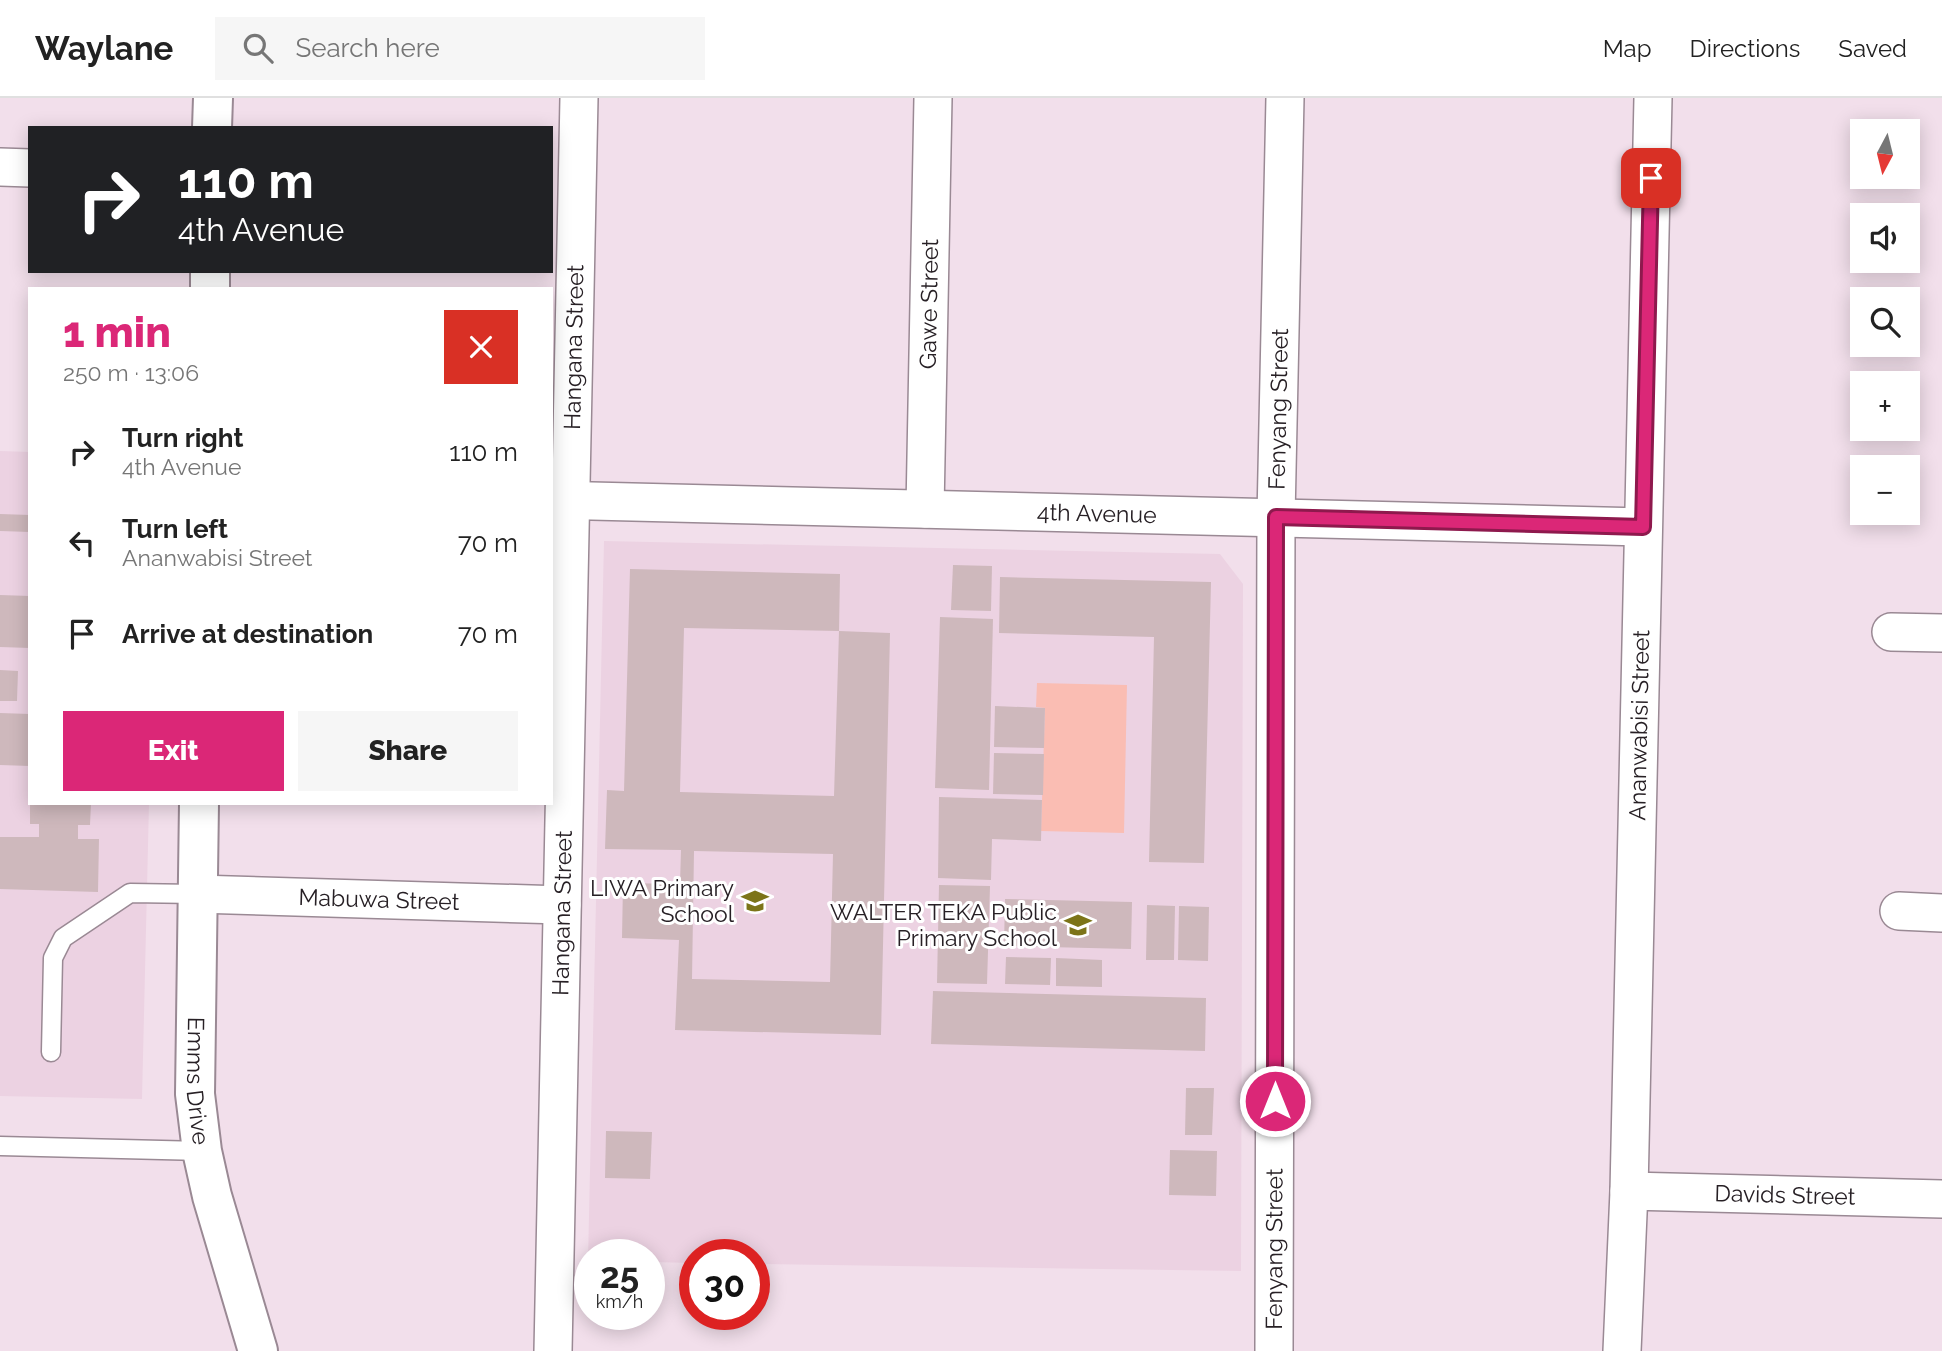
<!DOCTYPE html>
<html lang="en">
<head>
<meta charset="utf-8">
<style>
  :root { --surface:#fff; --page:#f6f6f6; --text:#222; --muted:#767676; --line:#e0e0e0; --accent:#db2777 }
  body { margin:0; font-family:Raleway,sans-serif; background:var(--page); color:var(--text); height:100vh; display:flex; flex-direction:column; font-size:26px; white-space:nowrap }
  * { box-sizing:border-box; margin:0 }
  p { font-size:23px; color:var(--muted) }
  .icon { flex:none; width:38px; height:38px; fill:none; stroke:currentColor; stroke-width:2; stroke-linecap:round; stroke-linejoin:round }
  .map { position:relative; flex:1; overflow:hidden }
  .panel { position:absolute; left:28px; top:189px; width:525px; height:518px; display:flex; flex-direction:column; background:var(--surface); border-radius:0px; box-shadow:0 4px 18px #0003 }
  .panel>* { flex:none }
  .top-card { position:absolute; left:28px; top:28px; width:525px; height:147px; border-radius:0px; box-shadow:0 4px 18px #0003; background:#202124; color:#fff; overflow:hidden }
  .needle { width:46px; rotate:187deg }
  .fabs { position:absolute; left:1850px; top:21px; display:grid; gap:14px }
  .fabs a { display:grid; place-items:center; width:70px; height:70px; border-radius:0px; background:var(--surface); box-shadow:0 4px 18px #0003; font-size:35px }
  .speed { position:absolute; left:574px; top:1141px; display:flex; gap:14px; font-size:35px; font-weight:700; text-align:center }
  .speed>* { display:grid; place-content:center; width:91px; height:91px; border-radius:50%; background:var(--surface); box-shadow:0 4px 18px #0003; line-height:1 }
  .speed small { font-size:18px; font-weight:400 }
  .speed .limit { border:10px solid #d22; background:#fff; color:#111 }
  .pin { position:absolute; display:grid; place-items:center; width:60px; height:60px; color:#fff; margin:-30px; border-radius:14px; box-shadow:0 4px 10px #0006 }
  .me { position:absolute; width:77px; margin:-38px; rotate:0deg; stroke-linejoin:round; filter:drop-shadow(0 0 5px #0008) }
  .turn { display:flex; align-items:center; gap:24px; height:147px; padding:0 35px; font-size:32px }
  .turn .icon { width:91px; height:91px; stroke-width:2.5 }
  .turn b { display:block; font-size:49px; line-height:60px }
  .round { display:grid; place-items:center; flex:none; width:74px; height:74px; border-radius:0px; background:var(--page) }
  .summary { display:flex; align-items:center; justify-content:space-between; height:119px; padding:0 35px }
  h1 { font-size:42px; font-weight:800; line-height:52px; color:var(--accent) }
  .primary-button { display:flex; gap:14px; margin-top:auto; padding:14px 35px }
  .primary-button a { flex:1; height:80px; border-radius:0px; background:var(--accent); color:#fff; font-size:28px; font-weight:800; line-height:80px; text-align:center }
  .primary-button a+a { background:var(--page); color:var(--text) }
  ul { padding:0; list-style:none }
  li { display:flex; align-items:center; gap:21px; height:91px; padding:0 35px }
  li div { flex:1 }
  li b { display:block; font-size:26px }
  li em { font-style:normal }
  header { display:flex; align-items:center; gap:42px; box-sizing:border-box; height:98px; padding:0 35px; background:var(--surface); border-bottom:2px solid var(--line) }
  header strong { font-size:33px }
  nav { display:flex; gap:38px; margin-inline-start:auto; font-size:24px }
  .search { width:490px; height:63px; background:var(--page); display:flex; align-items:center; gap:18px; box-sizing:border-box; padding:0 24px; border-radius:0px; color:var(--muted); font-size:26px }
  .map>svg:first-child { display:block }
  .built { fill:#ecd2e2 }
  .green { fill:#fabdb3 }
  .building { fill:#ceb8bc; fill-rule:evenodd }
  .lines { fill:none; stroke-linecap:round; stroke-linejoin:round }
  .service-casing { stroke:#9a8994; stroke-width:21 }
  .minor-casing { stroke:#9a8994; stroke-width:40 }
  .tertiary-casing { stroke:#9a8994; stroke-width:42 }
  .service { stroke:#fff; stroke-width:18 }
  .minor { stroke:#fff; stroke-width:37 }
  .tertiary { stroke:#fff; stroke-width:38 }
  .route-casing { stroke:#8e194d; stroke-width:18 }
  .route { stroke:#db2777; stroke-width:12 }
  .labels { text-anchor:middle; stroke-width:6; stroke-linejoin:round; paint-order:stroke }
  .street-label { font-size:23px; fill:#272025; stroke:#fff }
  .poi-label { font-size:23px; fill:#272025; stroke:#fff; text-anchor:end }
</style>
</head>
<body>
<header>
<strong>Waylane</strong>
<div class="search"><svg class="icon" aria-label="search" viewBox="0 0 24 24"><circle cx="10" cy="10" r="6"/><path d="M15 15l6 6"/></svg>Search here</div>
<nav><a>Map</a><a>Directions</a><a>Saved</a></nav>
</header>
<div class="map">
<svg width="1942" height="1253" viewBox="0 0 1942 1253">
  <rect width="100%" height="100%" fill="#f2dfeb"/>
  <!-- built -->
  <g class="built">
    <polygon points="0,353 30,354 30,705 149,705 142,1001 0,998"/>
    <polygon points="604,443 1220,456 1243,486 1241,1173 754,1166 754,1157 695,1157 695,1165 649,1164 649,1157 590,1157 588,1163"/>
  </g>
  <!-- green -->
  <polygon class="green" points="1037,585 1127,587 1124,735 1041,733 1045,610 1036,609"/>
  <!-- building -->
  <g class="building">
    <polygon points="0,416 30,417 30,434 0,433"/>
    <polygon points="953,467 992,468 991,513 951,512"/>
    <path d="M 630,471 L 840,476 L 839,533 L 684,530 L 680,694 L 834,698 L 839,533 L 890,535 L 881,937 L 675,932 L 679,842 L 622,840 L 623,785 L 680,786 L 681,752 L 605,751 L 607,692 L 624,693 ZM 694,753 L 833,756 L 830,884 L 692,881 Z"/>
    <polygon points="1000,479 1211,484 1204,765 1149,764 1154,539 999,535"/>
    <polygon points="0,497 30,498 30,550 0,549"/>
    <polygon points="940,519 993,521 989,692 935,690"/>
    <polygon points="0,572 18,573 17,603 0,603"/>
    <polygon points="995,608 1045,610 1044,650 994,649"/>
    <polygon points="0,615 30,616 30,668 0,667"/>
    <polygon points="994,655 1044,656 1043,697 993,696"/>
    <polygon points="939,699 1042,702 1041,743 992,741 991,782 938,780"/>
    <polygon points="30,705 91,705 90,727 78,727 78,741 99,741 98,794 0,791 0,739 39,739 39,726 30,726"/>
    <polygon points="939,787 990,788 987,886 937,885"/>
    <polygon points="1005,801 1132,804 1131,851 1004,848"/>
    <polygon points="1147,807 1175,808 1174,862 1146,862"/>
    <polygon points="1179,808 1209,809 1208,863 1178,862"/>
    <polygon points="1006,859 1051,860 1050,887 1005,886"/>
    <polygon points="1056,860 1102,862 1102,889 1056,888"/>
    <polygon points="933,893 1206,900 1205,953 931,946"/>
    <polygon points="1186,990 1214,990 1212,1037 1185,1037"/>
    <polygon points="606,1033 652,1034 650,1081 605,1080"/>
    <polygon points="1170,1052 1217,1053 1216,1098 1169,1097"/>
  </g>
  <g class="lines">
    <defs>
      <g id="service">
        <polyline points="51,954 53,860 63,840 130,795 197,796"/>
        <polyline points="0,1048 202,1053"/>
      </g>
      <g id="minor">
        <polyline points="0,69 30,70"/>
        <path id="s1" d="M 551,402 L 1643,429"/>
        <path id="s2" d="M 925,411 L 933,0"/>
        <polyline points="1891,534 1942,535"/>
        <path id="s3" d="M 197,796 L 562,807"/>
        <polyline points="1899,813 1942,815"/>
        <path id="s4" d="M 1629,1093 L 1942,1101"/>
        <path id="s5" d="M 553,1253 L 579,0"/>
        <path id="s6" d="M 1274,1253 L 1276,419 L 1285,0"/>
        <path id="s7" d="M 1622,1253 L 1629,1093 L 1653,0"/>
      </g>
      <g id="tertiary">
        <polyline points="212,30 213,0"/>
        <polyline points="210,191 210,173"/>
        <path id="s8" d="M 199,705 L 195,996 L 202,1053 L 212,1098 L 258,1253"/>
      </g>
    </defs>
    <!-- service casing -->
    <use href="#service" class="service-casing"/>
    <!-- minor casing -->
    <use href="#minor" class="minor-casing"/>
    <!-- tertiary casing -->
    <use href="#tertiary" class="tertiary-casing"/>
    <!-- service -->
    <use href="#service" class="service"/>
    <!-- minor -->
    <use href="#minor" class="minor"/>
    <!-- tertiary -->
    <use href="#tertiary" class="tertiary"/>
  </g>
  <g class="lines">
    <defs>
      <polyline id="route" points="1275,1003 1276,419 1643,429 1651,80"/>
    </defs>
    <!-- route casing -->
    <use href="#route" class="route-casing"/>
    <!-- route -->
    <use href="#route" class="route"/>
  </g>
  <!-- icons -->
  <defs>
    <symbol id="school-bare" viewBox="-9 -9 18 18"><path d="M0-5L7-2L0 1L-7-2ZM-4 1L0 2.5L4 1V4Q0 6-4 4Z" fill="#7c7418" stroke="#fff" stroke-width="2.5" paint-order="stroke"/></symbol>
  </defs>
  <g fill-rule="evenodd">
    <use href="#school-bare" x="736" y="784" width="38" height="38"/>
    <use href="#school-bare" x="1059" y="808" width="38" height="38"/>
  </g>
  <g class="labels">
    <!-- street labels -->
    <g class="street-label">
      <text dy="8" stroke="none"><textPath href="#s2" startOffset="205">Gawe Street</textPath></text>
      <text dy="8" stroke="none"><textPath href="#s5" startOffset="1004">Hangana Street</textPath></text>
      <text dy="8" stroke="none"><textPath href="#s6" startOffset="942">Fenyang Street</textPath></text>
      <text dy="8" stroke="none"><textPath href="#s1" startOffset="546">4th Avenue</textPath></text>
      <text dy="8" stroke="none"><textPath href="#s7" startOffset="626">Ananwabisi Street</textPath></text>
      <text dy="8" stroke="none"><textPath href="#s3" startOffset="182">Mabuwa Street</textPath></text>
      <text dy="8" stroke="none"><textPath href="#s5" startOffset="438">Hangana Street</textPath></text>
      <text dy="8" stroke="none"><textPath href="#s8" startOffset="278">Emms Drive</textPath></text>
      <text dy="8" stroke="none"><textPath href="#s4" startOffset="156">Davids Street</textPath></text>
      <text dy="8" stroke="none"><textPath href="#s6" startOffset="102">Fenyang Street</textPath></text>
    </g>
    <!-- poi labels -->
    <g class="poi-label">
      <text x="734" y="798">LIWA Primary<tspan x="734" dy="26">School</tspan></text>
      <text x="1057" y="822">WALTER TEKA Public<tspan x="1057" dy="26">Primary School</tspan></text>
    </g>
  </g>
</svg>
<div class="fabs">
<a><svg class="needle" viewBox="-14 -14 28 28"><path d="M0-13l5 13h-10z" fill="#e53935"/><path d="M0 13l5-13h-10z" fill="#767676"/></svg></a>
<a><svg class="icon" aria-label="sound" viewBox="0 0 24 24"><path d="M4 9h4l5-4v14l-5-4H4zM17 9q2 3 0 6"/></svg></a>
<a><svg class="icon" aria-label="search" viewBox="0 0 24 24"><circle cx="10" cy="10" r="6"/><path d="M15 15l6 6"/></svg></a>
<a>+</a>
<a>−</a>
</div>
<div class="speed"><div>25<small>km/h</small></div><div class="limit">30</div></div>
<div class="pin" style="left:1651px;top:80px;background:#d93025"><svg class="icon" aria-label="arrive" viewBox="0 0 24 24"><path d="M6 21V4h12l-3 4 3 4H6"/></svg></div>
<svg class="me" style="left:1275px;top:1003px" viewBox="-20 -20 40 40"><circle r="17" fill="#db2777" stroke="#fff" stroke-width="3"/><path d="M0-11L8 9 0 5-8 9z" fill="#fff"/></svg>
<div class="top-card">
<div class="turn"><svg class="icon" aria-label="right" viewBox="0 0 24 24"><path d="M7 20v-9h11M14 6l5 5-5 5"/></svg><div><b>110 m</b>4th Avenue</div></div>
</div>
<section class="panel">
<div class="summary"><div><h1>1 min</h1><p>250 m · 13:06</p></div><a class="round" style="background:#d93025;color:#fff"><svg class="icon" aria-label="close" viewBox="0 0 24 24"><path d="M6 6l12 12M18 6L6 18"/></svg></a></div>
<ul>
<li><svg class="icon" aria-label="right" viewBox="0 0 24 24"><path d="M7 20v-9h11M14 6l5 5-5 5"/></svg><div><b>Turn right</b><p>4th Avenue</p></div><em>110 m</em></li>
<li><svg class="icon" aria-label="left" viewBox="0 0 24 24"><path d="M17 20v-9H6M10 6l-5 5 5 5"/></svg><div><b>Turn left</b><p>Ananwabisi Street</p></div><em>70 m</em></li>
<li><svg class="icon" aria-label="arrive" viewBox="0 0 24 24"><path d="M6 21V4h12l-3 4 3 4H6"/></svg><div><b>Arrive at destination</b></div><em>70 m</em></li>
</ul>
<div class="primary-button"><a>Exit</a><a>Share</a></div>
</section>
</div>
</body>
</html>
